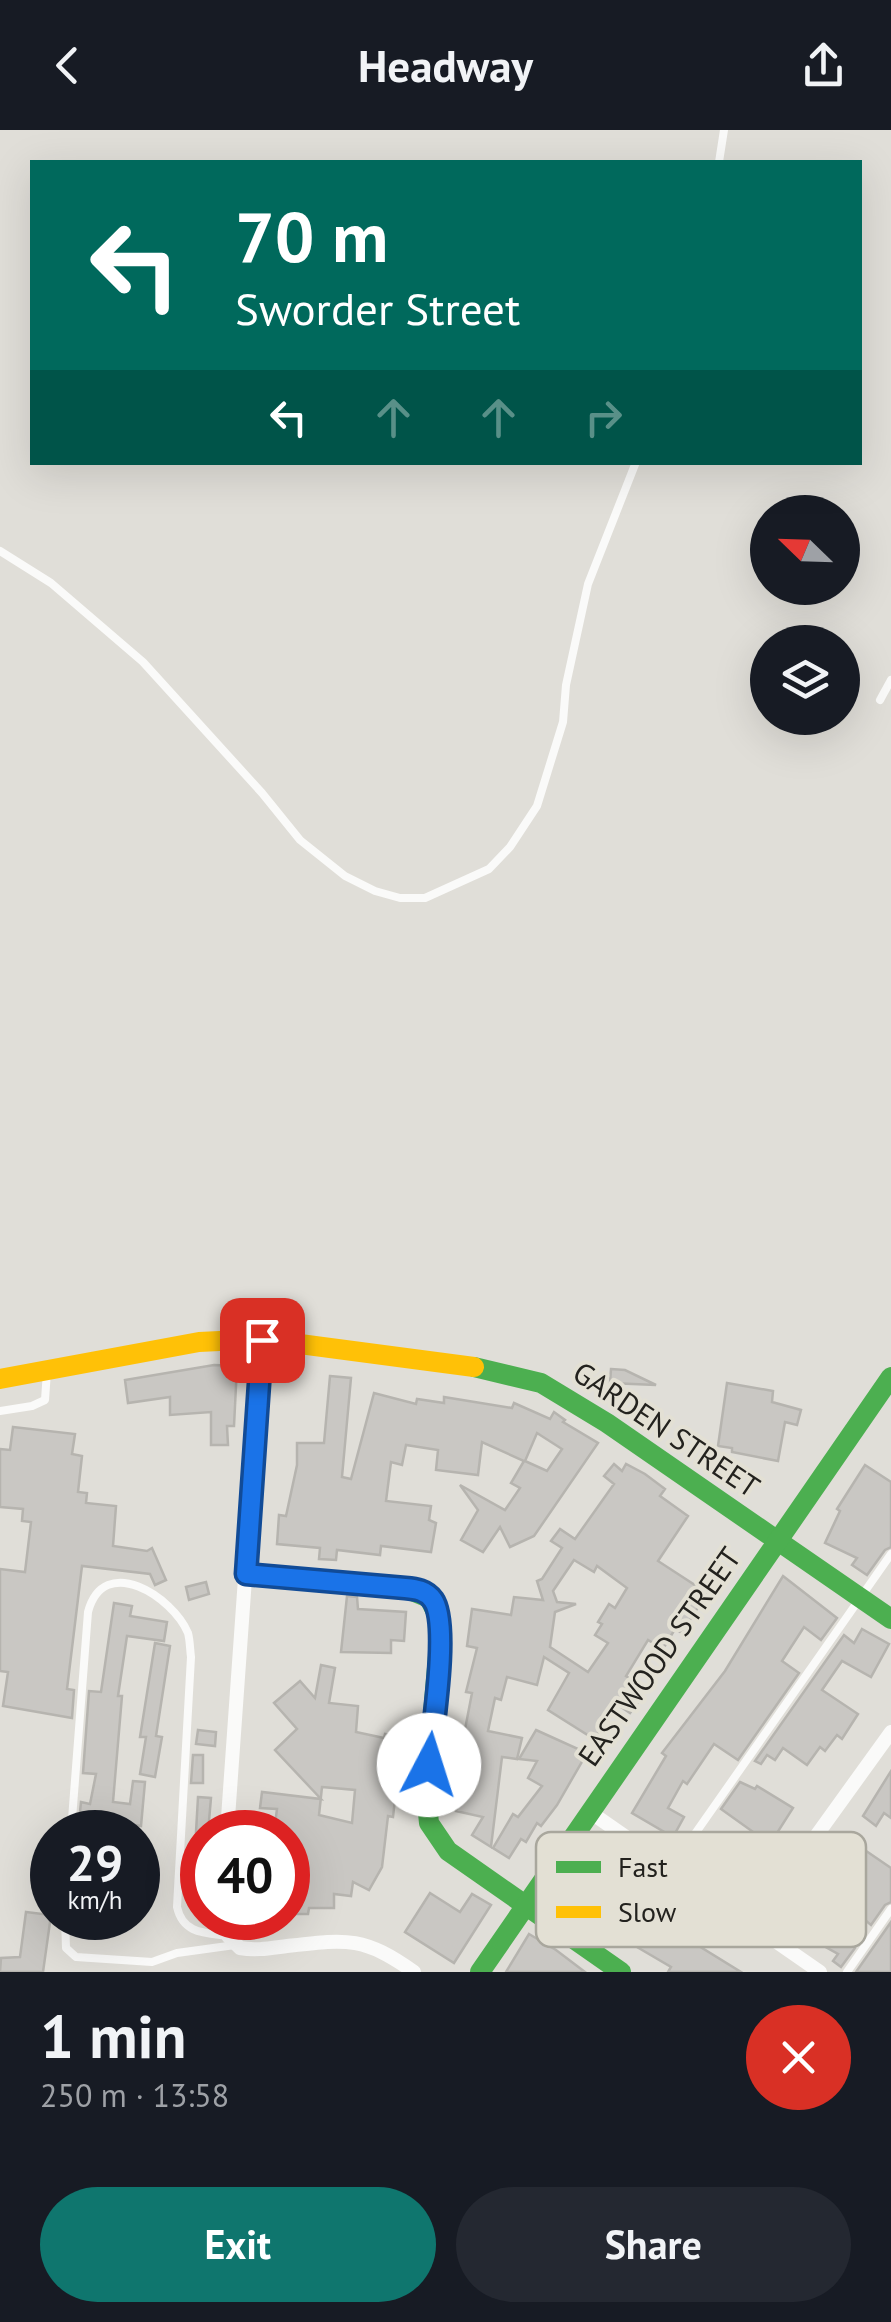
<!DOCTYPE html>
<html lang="en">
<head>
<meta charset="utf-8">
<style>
  :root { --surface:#171b24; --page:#242831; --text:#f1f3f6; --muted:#9ea1a6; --accent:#0f766e }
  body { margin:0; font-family:"PT Sans",sans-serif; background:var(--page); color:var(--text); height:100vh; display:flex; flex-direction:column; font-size:38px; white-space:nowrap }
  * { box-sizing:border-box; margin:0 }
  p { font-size:32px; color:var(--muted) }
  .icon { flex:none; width:55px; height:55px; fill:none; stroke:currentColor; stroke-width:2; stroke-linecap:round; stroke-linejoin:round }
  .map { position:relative; height:1842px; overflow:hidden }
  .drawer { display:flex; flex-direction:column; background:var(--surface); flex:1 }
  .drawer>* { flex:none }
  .hud { position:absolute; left:30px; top:30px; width:832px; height:305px; border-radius:0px; box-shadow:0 10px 40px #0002; background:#00695c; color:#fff; overflow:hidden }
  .needle { width:65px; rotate:293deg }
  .buttons { position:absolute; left:750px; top:365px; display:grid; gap:20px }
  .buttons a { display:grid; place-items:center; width:110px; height:110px; border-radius:50%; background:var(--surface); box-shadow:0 10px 40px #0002; font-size:50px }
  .speed { position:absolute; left:30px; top:1680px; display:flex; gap:20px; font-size:50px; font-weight:700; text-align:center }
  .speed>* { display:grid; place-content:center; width:130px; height:130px; border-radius:50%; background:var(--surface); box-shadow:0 10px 40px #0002; line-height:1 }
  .speed small { font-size:25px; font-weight:400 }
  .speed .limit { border:15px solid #d22; background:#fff; color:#111 }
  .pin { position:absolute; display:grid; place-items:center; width:85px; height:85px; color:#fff; margin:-42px; border-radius:20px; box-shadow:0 5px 15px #0006 }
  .me { position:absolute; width:110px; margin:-55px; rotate:5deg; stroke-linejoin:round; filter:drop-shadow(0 0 8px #0008) }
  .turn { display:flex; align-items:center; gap:35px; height:210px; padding:0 40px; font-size:45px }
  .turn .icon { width:130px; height:130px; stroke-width:2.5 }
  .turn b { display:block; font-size:70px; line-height:85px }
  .lanes { display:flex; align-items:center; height:95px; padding:0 40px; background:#0003; justify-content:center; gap:50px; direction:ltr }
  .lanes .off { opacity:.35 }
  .round { display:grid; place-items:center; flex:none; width:105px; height:105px; border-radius:52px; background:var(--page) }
  .headline { display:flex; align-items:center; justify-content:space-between; height:170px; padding:0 40px }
  h1 { font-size:60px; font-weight:600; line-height:75px }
  .cta { display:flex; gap:20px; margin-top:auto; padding:20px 40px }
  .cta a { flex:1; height:115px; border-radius:60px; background:var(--accent); color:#fff; font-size:40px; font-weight:600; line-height:115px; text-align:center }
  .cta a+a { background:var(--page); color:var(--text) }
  header { display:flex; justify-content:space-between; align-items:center; height:130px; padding:0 40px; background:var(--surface); font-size:45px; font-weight:600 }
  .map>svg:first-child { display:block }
  .building { fill:#c9c7c3; stroke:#b6b4af; stroke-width:2.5; fill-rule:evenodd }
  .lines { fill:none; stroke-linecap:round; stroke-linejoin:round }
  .lane { stroke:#fafaf9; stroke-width:8 }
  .street { stroke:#fafaf9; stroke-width:14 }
  .fast { stroke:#4caf50; stroke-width:20 }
  .slow { stroke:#ffc107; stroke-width:20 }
  .route-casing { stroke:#114b97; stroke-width:25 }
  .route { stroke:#1a73e8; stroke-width:18 }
  .labels { text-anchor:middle; stroke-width:8; stroke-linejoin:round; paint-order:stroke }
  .street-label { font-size:30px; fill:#23221e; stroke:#e3e0d4 }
  .key { fill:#e3e0d4; stroke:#a9a79d; stroke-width:2.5 }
  .key-label { font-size:28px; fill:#23221e }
</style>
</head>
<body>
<header><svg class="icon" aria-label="back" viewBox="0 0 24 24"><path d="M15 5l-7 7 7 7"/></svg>Headway<svg class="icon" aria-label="share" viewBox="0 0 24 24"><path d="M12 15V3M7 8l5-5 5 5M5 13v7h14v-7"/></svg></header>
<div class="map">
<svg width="891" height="1842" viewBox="0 0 891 1842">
  <rect width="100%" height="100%" fill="#e0ded8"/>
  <!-- building -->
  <g class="building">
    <polygon points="214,1235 237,1236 234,1296 227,1296 228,1315 211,1315 211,1282 170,1285 170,1267 128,1273 125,1250"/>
    <polygon points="611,1239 625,1240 656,1255 610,1253"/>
    <path d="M 330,1246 L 351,1248 L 342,1347 L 351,1349 L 374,1263 L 416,1274 L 417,1269 L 444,1273 L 444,1267 L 512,1278 L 514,1273 L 550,1289 L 554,1282 L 565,1290 L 563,1292 L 598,1313 L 534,1406 L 510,1417 L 500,1397 L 483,1422 L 461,1410 L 478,1380 L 460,1355 L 505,1380 L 520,1358 L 511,1353 L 524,1331 L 482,1312 L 478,1345 L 436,1340 L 438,1320 L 406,1315 L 402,1335 L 391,1332 L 386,1371 L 431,1376 L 429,1390 L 436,1393 L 431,1422 L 381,1416 L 380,1425 L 337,1420 L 336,1430 L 319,1429 L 320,1418 L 277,1414 L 279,1385 L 286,1386 L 297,1335 L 297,1313 L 324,1313 ZM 537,1303 L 562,1319 L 547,1341 L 525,1331 Z"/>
    <polygon points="727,1253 773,1261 772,1272 801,1280 797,1295 785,1292 778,1331 732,1322 732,1318 718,1316"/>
    <polygon points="13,1297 75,1304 72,1324 82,1326 78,1362 87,1363 86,1373 116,1376 113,1416 147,1421 152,1418 166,1450 155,1455 150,1444 82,1436 67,1559 74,1560 72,1588 3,1576 8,1542 0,1541 0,1439 25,1442 31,1392 22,1391 23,1379 0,1377 0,1319 10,1320"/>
    <path d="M 614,1334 L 622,1341 L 626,1334 L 645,1344 L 665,1359 L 660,1366 L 688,1386 L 658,1431 L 707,1463 L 682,1503 L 675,1499 L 663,1519 L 648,1510 L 626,1546 L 637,1553 L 629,1565 L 638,1572 L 630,1583 L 618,1575 L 594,1609 L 548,1580 L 569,1543 L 544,1527 L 537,1555 L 507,1547 L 501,1570 L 495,1568 L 488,1601 L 522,1608 L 517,1629 L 502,1627 L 491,1717 L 472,1705 L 483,1687 L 456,1681 L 461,1662 L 453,1661 L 458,1615 L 462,1615 L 472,1563 L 466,1562 L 477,1518 L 467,1516 L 472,1479 L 511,1485 L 514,1467 L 543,1470 L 537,1451 L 542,1449 L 562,1418 L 551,1411 L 560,1399 L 575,1409 L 614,1354 L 604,1346 ZM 574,1430 L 594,1442 L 597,1436 L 627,1458 L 615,1478 L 609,1474 L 598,1492 L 602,1494 L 595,1505 L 608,1513 L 588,1542 L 550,1517 L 555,1482 L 576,1474 L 557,1472 L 553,1461 Z"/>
    <polygon points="865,1335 891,1352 891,1417 885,1420 867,1445 852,1435 857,1428 825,1413 840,1381 837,1379"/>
    <polygon points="783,1446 837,1488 821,1510 804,1497 782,1531 799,1543 738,1630 714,1614 687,1654 683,1651 668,1678 684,1687 673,1707 632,1683 666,1626 662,1623 725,1541"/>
    <polygon points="206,1452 209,1464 189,1470 186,1457"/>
    <polygon points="347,1466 357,1467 358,1479 406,1482 404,1511 391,1510 391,1523 341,1522"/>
    <polygon points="114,1473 132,1476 130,1486 167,1492 164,1511 127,1506 118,1566 122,1566 113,1672 130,1674 133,1651 145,1652 141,1696 135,1695 134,1702 78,1702 81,1672 90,1674 96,1644 83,1643 89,1561 101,1562"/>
    <polygon points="862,1499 889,1514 871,1547 842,1531 822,1560 858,1584 842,1609 837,1605 825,1621 820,1617 807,1635 783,1618 775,1630 767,1625 761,1634 755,1631 844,1505 854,1513"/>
    <polygon points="155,1513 170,1516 156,1606 162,1607 155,1647 140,1644 146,1607 140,1607"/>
    <path d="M 321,1535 L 335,1538 L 329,1573 L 358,1576 L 356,1602 L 384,1608 L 385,1604 L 402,1607 L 393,1687 L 388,1686 L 382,1737 L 369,1760 L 353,1752 L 351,1766 L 334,1764 L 334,1778 L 309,1778 L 308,1784 L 288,1784 L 288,1702 L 274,1702 L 277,1679 L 260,1678 L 262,1662 L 321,1669 L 275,1620 L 297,1599 L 274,1573 L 300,1551 L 315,1568 ZM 322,1657 L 355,1660 L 352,1693 L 319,1685 Z"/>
    <polygon points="198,1600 216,1602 215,1616 196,1614"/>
    <polygon points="536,1600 587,1623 557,1675 541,1696 537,1693 526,1712 521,1709 509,1728 493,1718 513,1684 518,1687 542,1656 528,1648 537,1631 519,1629"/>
    <polygon points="193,1625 203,1625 203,1653 191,1653"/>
    <polygon points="891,1641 891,1688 884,1683 876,1696 863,1686"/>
    <polygon points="740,1652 755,1659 757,1656 793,1678 770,1714 721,1679"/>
    <polygon points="198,1667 211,1668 208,1702 196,1702"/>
    <polygon points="853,1712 891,1738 891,1772 885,1775 871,1795 847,1775 833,1799 855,1818 841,1837 833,1831 838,1824 795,1800 831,1737 825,1734 839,1713 848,1719"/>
    <polygon points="599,1722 635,1746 632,1751 666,1766 688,1781 684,1786 695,1793 686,1808 741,1842 668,1842 671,1837 625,1810 622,1813 566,1772"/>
    <polygon points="430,1763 460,1782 472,1764 491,1775 454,1833 405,1802"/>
    <polygon points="26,1782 51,1785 43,1842 0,1842 1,1828 20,1827"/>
    <polygon points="891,1792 891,1842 856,1842"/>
    <polygon points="529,1804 556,1820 585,1842 506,1842"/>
  </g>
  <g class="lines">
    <!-- lane -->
    <g class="lane">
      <polyline points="719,32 724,0"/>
      <polyline points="0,421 51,453 143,532 262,663 300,710 345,746 375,761 400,768 425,768 489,739 510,717 537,676 563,592 566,555 588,454 636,332"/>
      <polyline points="880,570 891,550"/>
      <polyline points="0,1281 32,1276 45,1270 47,1241"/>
      <path d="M 71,1702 L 88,1482 C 104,1422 173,1467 188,1503 C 190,1510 190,1520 191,1527 L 177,1777 C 183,1804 205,1803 228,1806"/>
      <polyline points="671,1738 891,1424"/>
      <polyline points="65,1788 66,1818 76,1827 152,1832 177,1823 235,1815"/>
      <polyline points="847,1842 891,1779"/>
    </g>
    <!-- street -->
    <g class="street">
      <polyline points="590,1682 820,1842"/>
      <polyline points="227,1702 262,1209"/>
      <path d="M 224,1788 L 228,1806 L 240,1818 C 256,1821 271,1818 287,1816 C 347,1809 363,1806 414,1842"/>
      <polyline points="752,1795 891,1602"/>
    </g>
    <!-- fast -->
    <g class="fast">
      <polyline points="474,1237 541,1253 607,1293 891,1489"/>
      <polyline points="246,1443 405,1458 429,1468 441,1492 426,1663 429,1693 448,1721 621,1842"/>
      <polyline points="480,1842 891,1247"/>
    </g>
    <!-- slow -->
    <polyline class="slow" points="0,1249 199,1212 262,1209 474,1237"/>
  </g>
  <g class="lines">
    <defs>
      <path id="route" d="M 262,1210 L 246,1444 L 405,1458 C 416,1459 426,1460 433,1470 C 450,1494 432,1602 429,1635"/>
    </defs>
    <!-- route casing -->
    <use href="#route" class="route-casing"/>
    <!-- route -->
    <use href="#route" class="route"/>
  </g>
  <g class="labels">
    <!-- street labels -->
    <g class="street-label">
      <text transform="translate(666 1300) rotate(34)" y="10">GARDEN STREET</text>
      <text transform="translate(660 1527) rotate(-55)" y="10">EASTWOOD STREET</text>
    </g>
  </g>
  <!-- legend -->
  <rect x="536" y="1702" width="330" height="115" rx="15" class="key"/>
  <rect x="556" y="1731" width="45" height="12" fill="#4caf50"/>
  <rect x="556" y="1776" width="45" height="12" fill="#ffc107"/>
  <g class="key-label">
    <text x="618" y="1747">Fast</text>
    <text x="618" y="1792">Slow</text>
  </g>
</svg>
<div class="buttons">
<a><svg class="needle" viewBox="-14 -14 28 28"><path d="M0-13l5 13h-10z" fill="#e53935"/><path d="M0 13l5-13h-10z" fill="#9ea1a6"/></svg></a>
<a><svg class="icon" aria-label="layers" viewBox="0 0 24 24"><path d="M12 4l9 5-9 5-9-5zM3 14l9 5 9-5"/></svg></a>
</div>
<div class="speed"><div>29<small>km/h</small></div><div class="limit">40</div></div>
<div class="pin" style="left:262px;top:1210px;background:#d93025"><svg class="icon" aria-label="arrive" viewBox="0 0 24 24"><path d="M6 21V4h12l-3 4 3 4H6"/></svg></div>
<svg class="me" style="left:429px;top:1635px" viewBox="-20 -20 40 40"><circle r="19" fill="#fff"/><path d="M0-13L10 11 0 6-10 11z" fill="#1a73e8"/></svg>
<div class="hud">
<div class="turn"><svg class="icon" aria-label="left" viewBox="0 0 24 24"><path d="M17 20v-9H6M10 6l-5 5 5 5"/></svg><div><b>70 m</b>Sworder Street</div></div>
<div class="lanes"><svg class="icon" aria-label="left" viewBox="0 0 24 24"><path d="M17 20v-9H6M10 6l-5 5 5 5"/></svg><svg class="icon off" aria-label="ahead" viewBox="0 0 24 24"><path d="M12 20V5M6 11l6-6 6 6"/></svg><svg class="icon off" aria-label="ahead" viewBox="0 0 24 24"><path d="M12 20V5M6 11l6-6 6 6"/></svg><svg class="icon off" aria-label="right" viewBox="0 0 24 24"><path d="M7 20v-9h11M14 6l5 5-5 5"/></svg></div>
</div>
</div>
<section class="drawer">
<div class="headline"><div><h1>1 min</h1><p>250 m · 13:58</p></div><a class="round" style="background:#d93025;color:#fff"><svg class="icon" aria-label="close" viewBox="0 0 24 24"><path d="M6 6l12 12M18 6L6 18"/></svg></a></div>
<div class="cta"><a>Exit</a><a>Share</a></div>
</section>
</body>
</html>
